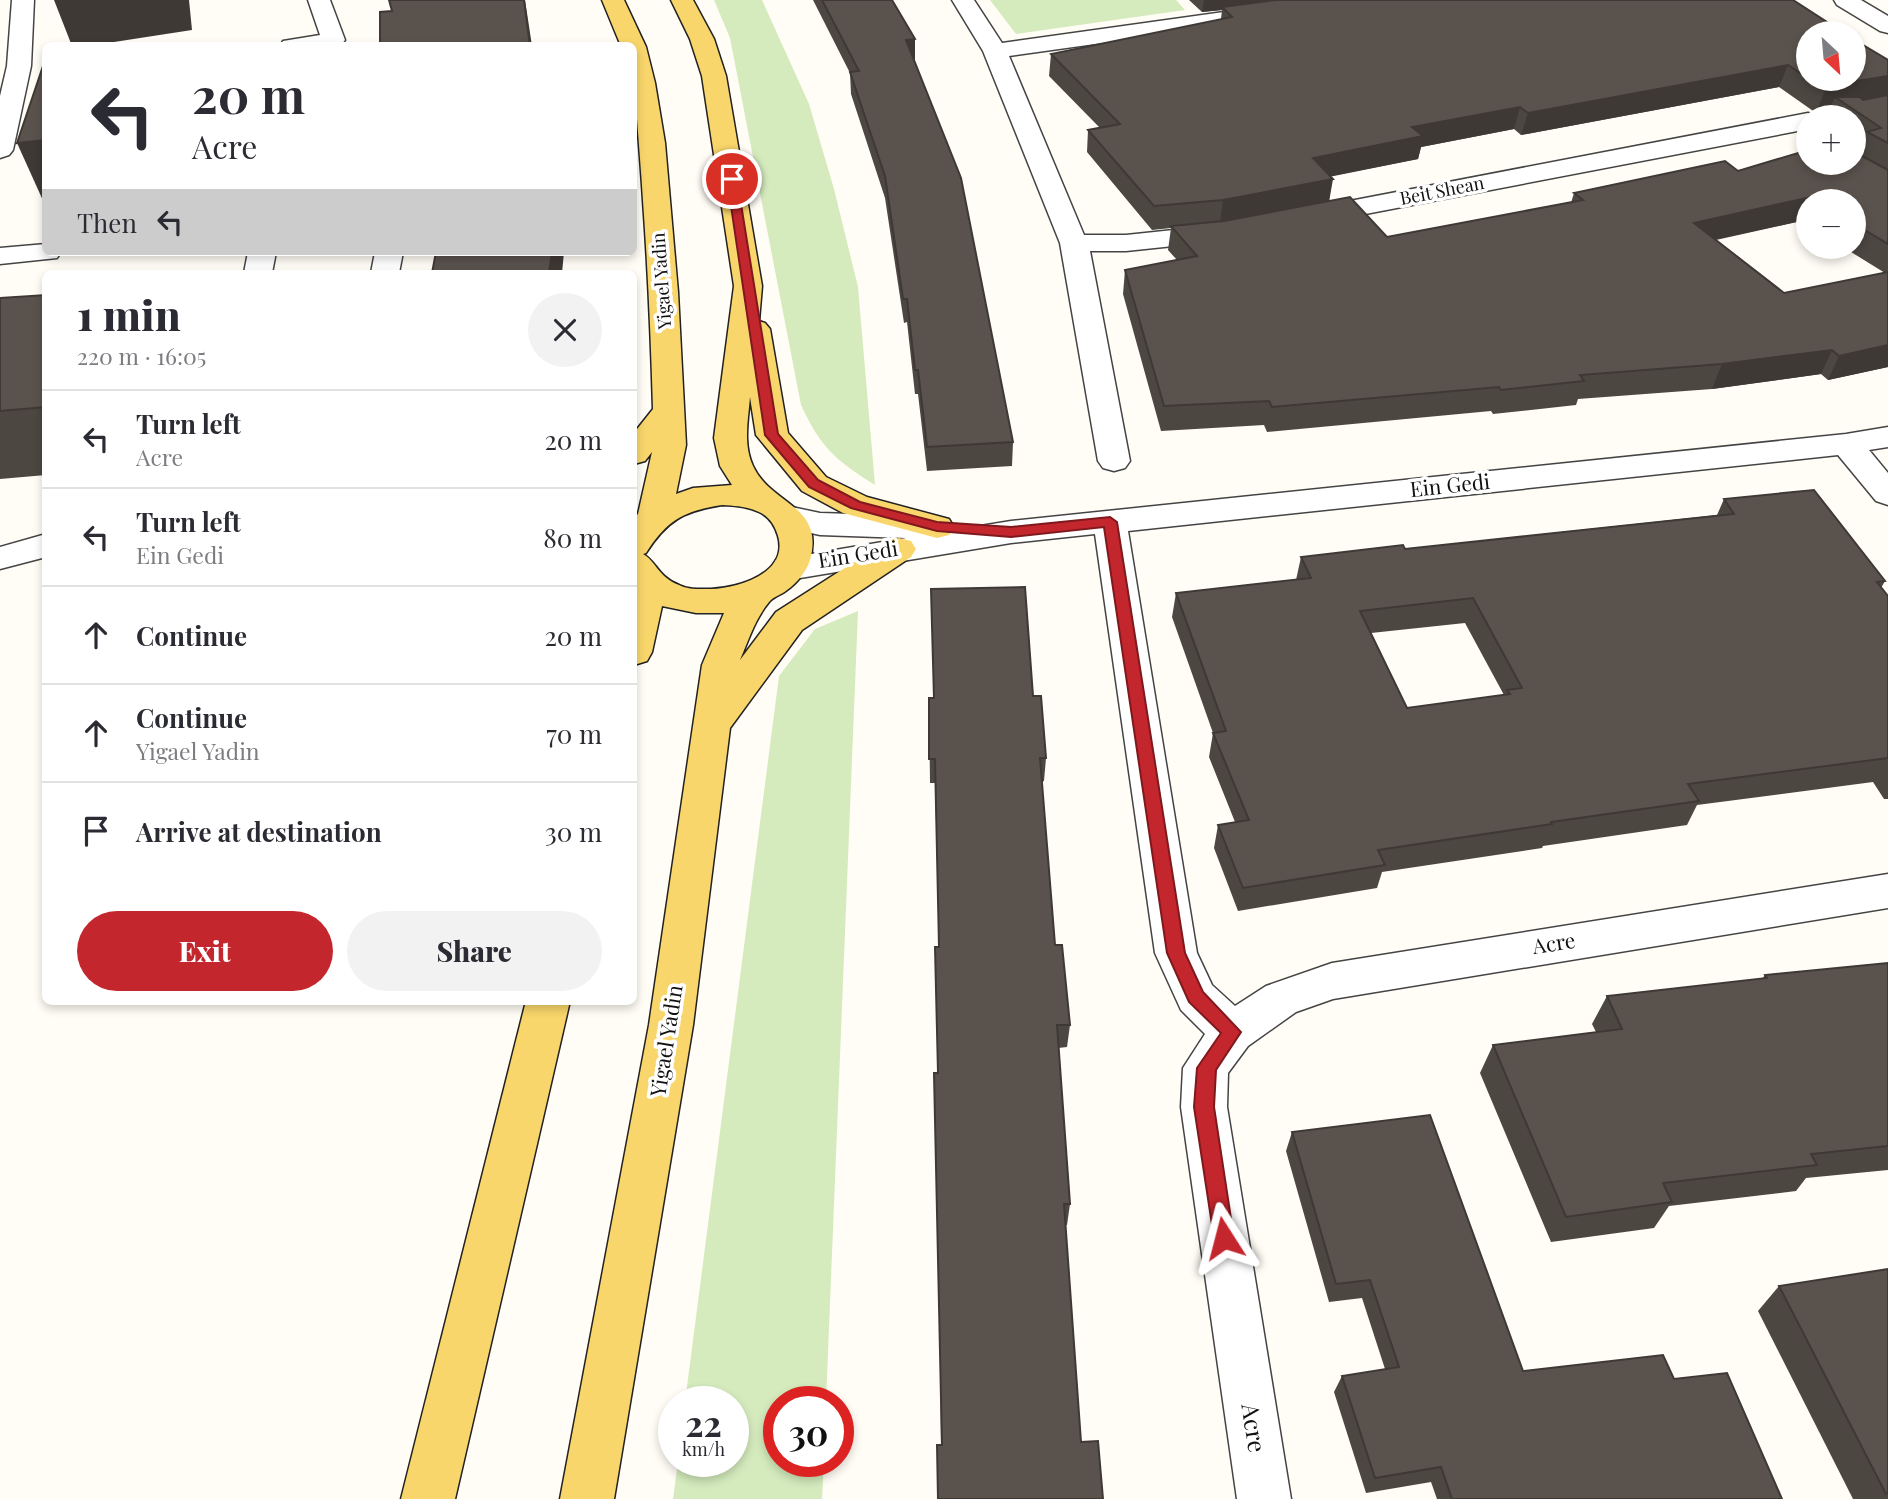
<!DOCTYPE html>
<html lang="en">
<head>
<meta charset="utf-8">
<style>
  :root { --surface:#fff; --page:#f2f2f3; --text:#2b2b33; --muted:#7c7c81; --line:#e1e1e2; --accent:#c4262e }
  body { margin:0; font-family:"Playfair Display",serif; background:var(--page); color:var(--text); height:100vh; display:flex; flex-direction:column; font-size:26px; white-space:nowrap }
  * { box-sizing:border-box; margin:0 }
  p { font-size:23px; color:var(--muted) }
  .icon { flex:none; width:38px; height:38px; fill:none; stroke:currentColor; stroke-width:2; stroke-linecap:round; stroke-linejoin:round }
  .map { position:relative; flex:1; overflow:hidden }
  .drawer { position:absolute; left:42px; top:270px; width:595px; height:735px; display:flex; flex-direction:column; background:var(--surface); border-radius:10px; box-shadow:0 4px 10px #0003 }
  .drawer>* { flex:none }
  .banner { position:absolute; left:42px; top:42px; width:595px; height:214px; border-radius:10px; box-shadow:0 4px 10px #0003; background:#fff; color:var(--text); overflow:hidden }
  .needle { width:46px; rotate:154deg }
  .fabs { position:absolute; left:1796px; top:21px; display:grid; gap:14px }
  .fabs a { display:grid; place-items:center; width:70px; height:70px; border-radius:50%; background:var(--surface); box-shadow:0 4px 10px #0003; font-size:35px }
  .speed { position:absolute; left:658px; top:1386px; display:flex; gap:14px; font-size:35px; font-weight:700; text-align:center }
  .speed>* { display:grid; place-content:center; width:91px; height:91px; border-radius:50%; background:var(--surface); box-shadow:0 4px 10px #0003; line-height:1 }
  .speed small { font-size:18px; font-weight:400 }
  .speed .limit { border:10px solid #d22; background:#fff; color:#111 }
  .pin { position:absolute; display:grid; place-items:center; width:60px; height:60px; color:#fff; margin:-30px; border:4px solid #fff; border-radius:50%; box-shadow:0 2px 7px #0007 }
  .me { position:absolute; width:77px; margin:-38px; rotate:351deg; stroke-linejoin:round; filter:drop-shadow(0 0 5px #0008) }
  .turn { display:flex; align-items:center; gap:24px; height:147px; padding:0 35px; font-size:32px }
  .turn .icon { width:91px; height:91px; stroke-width:2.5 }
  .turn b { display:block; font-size:49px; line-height:60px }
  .then { display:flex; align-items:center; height:66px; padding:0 35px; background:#0003; gap:14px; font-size:26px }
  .round { display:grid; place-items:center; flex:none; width:74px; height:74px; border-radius:37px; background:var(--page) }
  .head { display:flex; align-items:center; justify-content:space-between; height:119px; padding:0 35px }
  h1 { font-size:42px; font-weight:800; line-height:52px }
  .button { display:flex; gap:14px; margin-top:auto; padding:14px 35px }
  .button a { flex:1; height:80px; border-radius:42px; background:var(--accent); color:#fff; font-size:28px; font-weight:800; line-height:80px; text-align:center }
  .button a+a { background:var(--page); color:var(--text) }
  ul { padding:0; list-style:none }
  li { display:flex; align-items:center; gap:21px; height:98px; padding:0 35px; border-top:2px solid var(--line) }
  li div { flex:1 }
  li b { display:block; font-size:26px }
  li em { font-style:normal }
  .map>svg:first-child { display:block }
  .green { fill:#d5ebbd }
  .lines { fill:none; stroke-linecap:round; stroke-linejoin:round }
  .minor-casing { stroke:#444; stroke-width:3 }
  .major-casing { stroke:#222; stroke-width:3 }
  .minor { fill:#fff; fill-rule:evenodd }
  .major { fill:#f9d66b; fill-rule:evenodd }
  .wall { fill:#4d4742; fill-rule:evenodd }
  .shaded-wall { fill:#3f3936 }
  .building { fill:#5a524d; stroke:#3f3936; stroke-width:2; fill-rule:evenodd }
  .route { fill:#c4262e; stroke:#7f191e; stroke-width:2 }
  .labels { text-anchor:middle; stroke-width:7; stroke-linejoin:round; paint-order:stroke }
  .far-street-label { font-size:18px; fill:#111; stroke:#fff }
  .street-label { font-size:21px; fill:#111; stroke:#fff }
  .near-street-label { font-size:24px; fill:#111; stroke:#fff }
</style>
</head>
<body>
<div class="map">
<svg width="1888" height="1499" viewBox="0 0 1888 1499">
  <rect width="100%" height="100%" fill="#fffdf5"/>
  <!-- green -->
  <g class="green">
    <path d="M 714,0 L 762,0 L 809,104 L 834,189 L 858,287 L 875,485 C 835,460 821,448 801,405 L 730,38 Z"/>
    <polygon points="990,0 1176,0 1185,10 1016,34"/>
    <polygon points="858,611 826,1402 779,1402 779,1461 824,1461 822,1499 673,1499 678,1461 733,1461 733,1402 685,1402 779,676 815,629"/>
  </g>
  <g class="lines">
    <defs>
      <g id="minor">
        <polygon points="12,0 34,0 31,66 13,150 9,155 0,158 0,96 7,66"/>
        <polygon points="308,0 330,0 345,40 341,45 280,46 283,41 320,35"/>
        <polygon points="952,0 974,0 1002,43 1310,0 1370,0 1367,5 1359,7 1009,56 1084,235 1126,235 1221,225 1231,227 1235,233 1231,239 1221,241 1126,251 1090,251 1130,461 1125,468 1114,471 1103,468 1098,461 1060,243 983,51"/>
        <polygon points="1834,0 1861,0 1888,16 1888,33 1880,31 1837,5"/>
        <polygon points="1808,113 1818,117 1808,117 1808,129 1308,225 1298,223 1294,217 1298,211 1308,209"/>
        <polygon points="46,244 46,252 61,252 57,258 0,264 0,248"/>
        <polygon points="248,252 276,252 272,273 244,273"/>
        <polygon points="375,252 403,252 399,273 371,273"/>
        <polygon points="1888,427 1888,447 1869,450 1888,473 1888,505 1876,501 1838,455 1128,531 1197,953 1212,985 1235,1006 1266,986 1332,963 1888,874 1888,908 1333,999 1296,1012 1248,1046 1228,1073 1227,1107 1291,1499 1237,1499 1181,1107 1183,1068 1205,1034 1181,1010 1155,953 1095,534 1011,543 788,580 776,576 771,568 776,560 906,538 820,535 775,525 770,517 775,509 787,506 820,513 918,516 930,519 935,527 931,534 1011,521 1846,434"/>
        <polygon points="46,534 46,557 0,569 0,547"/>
      </g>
      <g id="major">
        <path d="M 602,0 L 624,0 L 646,47 L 655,83 L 665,143 L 678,292 L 686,445 L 676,494 L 693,488 L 732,485 L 720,466 L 714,438 L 734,286 L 702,76 L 690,39 L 671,0 L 693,0 L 714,39 L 726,76 L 762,286 L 759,321 L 765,323 L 770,329 L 788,433 L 826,477 L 867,497 L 949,519 L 954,527 L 949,535 L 937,538 L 843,513 L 802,491 L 756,435 L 750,397 C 748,421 743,444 753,466 C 771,505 825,505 810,560 C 807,571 796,584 787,590 C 781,595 774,596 769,602 C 755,619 749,639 740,660 L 776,612 L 887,541 L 899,538 L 911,541 L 916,549 L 911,557 L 802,630 L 730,728 L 693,1025 L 614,1499 L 560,1499 L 649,1025 L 702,665 L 724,613 L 696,613 L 662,606 L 652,652 L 647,661 L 634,665 L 634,518 L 638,514 L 652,452 L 645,461 L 634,464 L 634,433 L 653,409 C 651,340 648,270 643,201 C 640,149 634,98 634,46 L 621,46 ZM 722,505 C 735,506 747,506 759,512 C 770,517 775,526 778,536 C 789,573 738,588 711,589 C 700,589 689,590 679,585 C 658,577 656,561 643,554 L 646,553 C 667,520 684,511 722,505 Z"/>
        <polygon points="526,1001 570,1001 455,1499 401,1499"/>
      </g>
    </defs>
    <!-- minor casing -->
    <use href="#minor" class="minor-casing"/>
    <!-- major casing -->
    <use href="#major" class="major-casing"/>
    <!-- minor -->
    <use href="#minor" class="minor"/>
    <!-- major -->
    <use href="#major" class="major"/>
  </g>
  <!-- wall -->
  <g class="wall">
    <polygon points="813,0 892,0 915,61 914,61 1013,442 1012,466 927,471 918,394 915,394 907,322 904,323 885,198 851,94 850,73"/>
    <path d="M 1189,0 L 1793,0 L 1888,60 L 1888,367 L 1828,380 L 1821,374 L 1712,389 L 1578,399 L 1576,405 L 1493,414 L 1491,411 L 1267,432 L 1264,425 L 1161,431 L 1123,294 L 1125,270 L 1177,260 L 1168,250 L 1171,228 L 1152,230 L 1087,152 L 1088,130 L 1100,128 L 1049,76 L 1051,54 L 1221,19 L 1222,10 L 1202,12 ZM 1779,87 L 1816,113 L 1831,106 L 1827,117 L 1853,117 L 1853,139 L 1862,145 L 1858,153 L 1738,171 L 1574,193 L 1571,203 L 1387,237 L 1329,201 L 1331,176 L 1418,159 L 1421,147 L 1514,129 L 1521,135 ZM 1808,201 L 1853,201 L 1853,247 L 1843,247 L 1885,273 L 1784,293 L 1716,240 L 1801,221 L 1808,225 Z"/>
    <polygon points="46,295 46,475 0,479 0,298"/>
    <path d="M 1724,499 L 1885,581 L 1881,588 L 1888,596 L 1888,799 L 1884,799 L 1873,782 L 1697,805 L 1687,825 L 1543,846 L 1542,848 L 1382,872 L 1377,888 L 1238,911 L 1214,848 L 1218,825 L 1235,822 L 1209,757 L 1213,733 L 1172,617 L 1176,593 L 1296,580 L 1301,557 L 1405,549 L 1717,515 ZM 1465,623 L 1504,695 L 1407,708 L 1371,633 Z"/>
    <polygon points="1033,696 1046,758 1044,781 1042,782 1055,945 1070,1025 1067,1047 1058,1048 1070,1204 1067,1225 1065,1225 941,1445 937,1073 939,947 935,783 930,783 929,698"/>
    <polygon points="1888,963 1888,1170 1806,1178 1796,1191 1669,1206 1654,1228 1551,1242 1480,1073 1493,1045 1596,1032 1592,1024 1607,996 1762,979 1765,975"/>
    <polygon points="1292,1132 1523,1371 1674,1379 1782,1499 1437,1499 1431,1482 1366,1493 1334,1392 1342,1376 1385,1369 1362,1298 1329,1302 1286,1151"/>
    <polygon points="1888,1269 1888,1499 1853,1499 1758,1311 1779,1286"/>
  </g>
  <!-- shaded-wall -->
  <g class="shaded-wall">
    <polygon points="54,0 189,0 192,30 88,46 72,46"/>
    <polygon points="524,0 525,0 532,46 530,46"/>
    <polygon points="1204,0 1291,0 1222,7 1222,10 1202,12"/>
    <polygon points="915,39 915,61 906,62 906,40"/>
    <polygon points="1788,65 1779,87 1521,135 1528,113"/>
    <polygon points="1888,76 1888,95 1845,104 1835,97 1831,106 1816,113 1825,90 1838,84"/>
    <polygon points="1520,107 1514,129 1421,147 1418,159 1309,181 1313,158 1412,127"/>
    <polygon points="46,140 46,205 45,205 17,143"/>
    <polygon points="1333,179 1329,202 1220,223 1223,200"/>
    <polygon points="1811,197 1810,201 1808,201 1808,206 1801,221 1685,246 1694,223"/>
    <polygon points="552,252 564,252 562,273 549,273"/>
    <polygon points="1888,345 1888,367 1828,380 1839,356"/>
    <polygon points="1832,350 1821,374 1712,389 1722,364"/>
  </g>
  <!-- building -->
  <g class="building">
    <polygon points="389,0 524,0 530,46 380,46 380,12 392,11"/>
    <polygon points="822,0 892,0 915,39 906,40 961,178 1013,442 927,447 918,370 915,370 907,299 903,299 885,176 850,72 859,71"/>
    <polygon points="1276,0 1793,0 1844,33 1808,33 1808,78 1788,65 1528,113 1520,107 1412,127 1423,136 1313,158 1333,179 1223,200 1154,206 1088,130 1120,124 1051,54 1232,17 1222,7"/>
    <polygon points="1853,39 1888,60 1888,76 1838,84 1825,90 1808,79 1853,79"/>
    <polygon points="46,65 46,140 17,143 43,66"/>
    <polygon points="1888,95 1888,143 1867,132 1881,128 1835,97 1860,97 1863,100"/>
    <polygon points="1808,150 1808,163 1853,163 1853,151 1888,170 1888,244 1853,223 1853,201 1818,201 1811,197 1694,223 1784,293 1888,272 1888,345 1839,356 1832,350 1722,364 1580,375 1584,381 1501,390 1499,387 1272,407 1269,401 1164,406 1125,270 1197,256 1171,226 1224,221 1350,197 1387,237 1583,200 1574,193 1725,161 1738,171"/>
    <polygon points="436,252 552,252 549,273 432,273"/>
    <polygon points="46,295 46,407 0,411 0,298"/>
    <path d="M 1814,490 L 1885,581 L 1877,582 L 1888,596 L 1888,758 L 1688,784 L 1699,801 L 1551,822 L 1552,824 L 1378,850 L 1385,865 L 1243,888 L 1218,825 L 1249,820 L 1213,733 L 1226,731 L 1176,593 L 1311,578 L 1301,557 L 1403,545 L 1405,549 L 1734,514 L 1724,499 ZM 1473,598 L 1522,688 L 1507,690 L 1510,694 L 1407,708 L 1360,611 Z"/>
    <polygon points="1025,587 1033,696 1041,696 1046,758 1040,758 1055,945 1062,945 1070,1025 1057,1025 1070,1204 1064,1204 1081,1442 1098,1441 1103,1499 938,1499 937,1445 942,1445 934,1073 938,1073 935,947 939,947 935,759 929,759 929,698 934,698 931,589"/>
    <polygon points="1888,963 1888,1146 1811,1154 1817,1165 1663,1183 1672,1202 1566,1217 1493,1045 1622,1029 1607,996 1767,978 1765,975"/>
    <polygon points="1430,1115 1523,1371 1663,1355 1674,1379 1727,1373 1782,1499 1452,1499 1441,1467 1375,1478 1342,1376 1399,1367 1370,1280 1336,1284 1292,1132"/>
    <polygon points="1888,1269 1888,1493 1886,1494 1779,1286"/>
  </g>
  <!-- route -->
  <polygon class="route" points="732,175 737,179 778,434 818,480 860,502 937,522 1011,527 1110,517 1117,522 1185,953 1203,992 1241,1032 1216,1070 1214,1107 1234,1238 1231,1245 1224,1247 1217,1245 1214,1238 1194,1107 1197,1068 1221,1033 1189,1002 1167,953 1104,527 1011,537 937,531 851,508 809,487 765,435 727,179"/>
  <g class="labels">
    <!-- far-street labels -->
    <g class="far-street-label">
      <text transform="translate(1442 191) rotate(-11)" y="6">Beit Shean</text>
      <text transform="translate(662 281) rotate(-94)" y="6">Yigael Yadin</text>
    </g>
    <!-- street labels -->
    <g class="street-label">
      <text transform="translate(1450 486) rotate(-6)" y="7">Ein Gedi</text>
      <text transform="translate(858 555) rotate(-9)" y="7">Ein Gedi</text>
      <text transform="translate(1554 944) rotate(-9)" y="7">Acre</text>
      <text transform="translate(667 1041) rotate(-81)" y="7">Yigael Yadin</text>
    </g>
    <!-- near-street labels -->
    <g class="near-street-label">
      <text transform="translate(1253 1428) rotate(81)" y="8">Acre</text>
    </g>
  </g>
</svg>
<div class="fabs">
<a><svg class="needle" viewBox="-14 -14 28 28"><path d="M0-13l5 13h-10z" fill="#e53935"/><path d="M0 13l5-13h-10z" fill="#7c7c81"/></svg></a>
<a>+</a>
<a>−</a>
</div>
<div class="speed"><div>22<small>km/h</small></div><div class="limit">30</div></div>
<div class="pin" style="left:732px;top:179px;background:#d93025"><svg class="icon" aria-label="arrive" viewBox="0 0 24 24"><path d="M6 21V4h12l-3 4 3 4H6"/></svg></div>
<svg class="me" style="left:1224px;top:1238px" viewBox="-20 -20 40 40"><path d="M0-17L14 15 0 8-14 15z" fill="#c4262e" stroke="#fff" stroke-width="4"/></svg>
<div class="banner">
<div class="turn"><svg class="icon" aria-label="left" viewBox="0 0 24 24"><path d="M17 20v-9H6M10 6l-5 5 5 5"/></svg><div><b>20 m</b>Acre</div></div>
<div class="then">Then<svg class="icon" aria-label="left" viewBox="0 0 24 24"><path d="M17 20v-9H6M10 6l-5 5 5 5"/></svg></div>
</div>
<section class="drawer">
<div class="head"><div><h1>1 min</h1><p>220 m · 16:05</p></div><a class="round"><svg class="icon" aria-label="close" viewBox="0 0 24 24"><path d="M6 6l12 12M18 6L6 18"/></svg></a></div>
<ul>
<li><svg class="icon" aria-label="left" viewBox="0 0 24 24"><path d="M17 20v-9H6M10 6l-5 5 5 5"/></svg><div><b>Turn left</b><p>Acre</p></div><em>20 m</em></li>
<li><svg class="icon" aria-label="left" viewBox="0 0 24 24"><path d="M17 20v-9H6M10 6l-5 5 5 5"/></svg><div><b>Turn left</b><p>Ein Gedi</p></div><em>80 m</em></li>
<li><svg class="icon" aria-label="ahead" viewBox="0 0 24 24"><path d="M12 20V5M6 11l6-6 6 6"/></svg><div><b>Continue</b></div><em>20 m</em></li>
<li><svg class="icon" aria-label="ahead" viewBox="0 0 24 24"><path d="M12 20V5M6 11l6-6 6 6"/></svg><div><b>Continue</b><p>Yigael Yadin</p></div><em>70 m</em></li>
<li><svg class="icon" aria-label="arrive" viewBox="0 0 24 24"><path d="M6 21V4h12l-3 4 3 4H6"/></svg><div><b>Arrive at destination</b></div><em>30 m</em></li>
</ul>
<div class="button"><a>Exit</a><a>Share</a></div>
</section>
</div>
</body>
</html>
